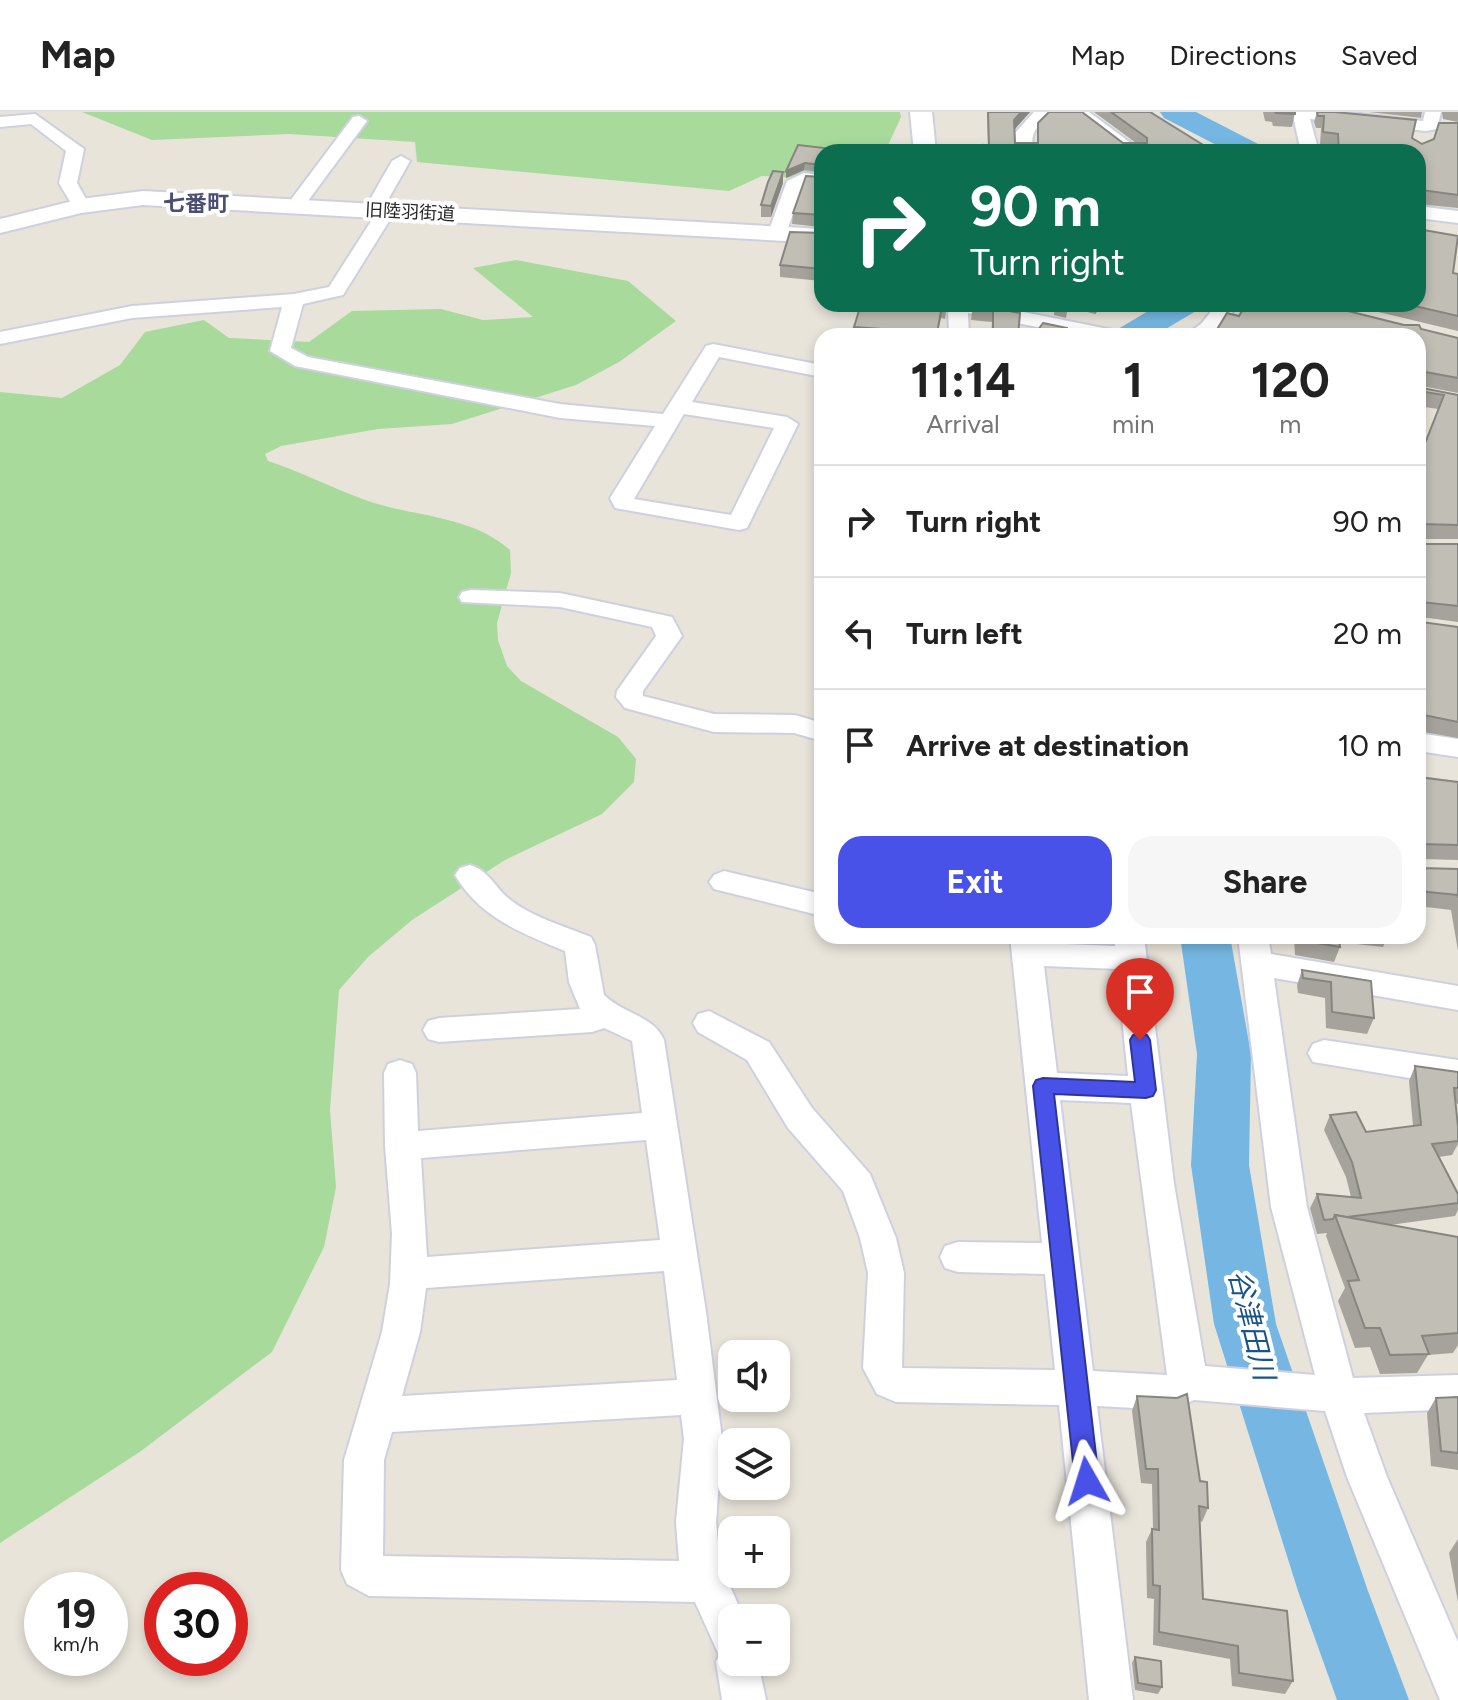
<!DOCTYPE html>
<html lang="en">
<head>
<meta charset="utf-8">
<style>
  :root { --surface:#fff; --page:#f6f6f6; --text:#222; --muted:#767676; --line:#e0e0e0; --accent:#4851e8 }
  body { margin:0; font-family:Figtree,"Noto Sans JP",sans-serif; background:var(--page); color:var(--text); height:100vh; display:flex; flex-direction:column; font-size:30px; white-space:nowrap }
  * { box-sizing:border-box; margin:0 }
  p { font-size:26px; color:var(--muted) }
  .icon { flex:none; width:44px; height:44px; fill:none; stroke:currentColor; stroke-width:2; stroke-linecap:round; stroke-linejoin:round }
  .map { position:relative; flex:1; overflow:hidden }
  .side { position:absolute; left:814px; top:216px; width:612px; height:616px; display:flex; flex-direction:column; background:var(--surface); border-radius:24px; box-shadow:0 4px 12px #0003 }
  .side>* { flex:none }
  .hud { position:absolute; left:814px; top:32px; width:612px; height:168px; border-radius:24px; box-shadow:0 4px 12px #0003; background:#0b6e4f; color:#fff; overflow:hidden }
  .tools { position:absolute; left:718px; top:1228px; display:grid; gap:16px }
  .tools a { display:grid; place-items:center; width:72px; height:72px; border-radius:16px; background:var(--surface); box-shadow:0 4px 12px #0003; font-size:40px }
  .speed { position:absolute; left:24px; top:1460px; display:flex; gap:16px; font-size:40px; font-weight:700; text-align:center }
  .speed>* { display:grid; place-content:center; width:104px; height:104px; border-radius:50%; background:var(--surface); box-shadow:0 4px 12px #0003; line-height:1 }
  .speed small { font-size:20px; font-weight:400 }
  .speed .limit { border:12px solid #d22; background:#fff; color:#111 }
  .pin { position:absolute; display:grid; place-items:center; width:68px; height:68px; color:#fff; margin:-82px -34px; border-radius:50% 50% 50% 0; rotate:-45deg; box-shadow:0 0 8px #0007 }
  .pin .icon { rotate:45deg }
  .me { position:absolute; width:88px; margin:-44px; rotate:354deg; stroke-linejoin:round; filter:drop-shadow(0 0 6px #0008) }
  .turn { display:flex; align-items:center; gap:28px; height:168px; padding:0 24px; font-size:36px }
  .turn .icon { width:104px; height:104px; stroke-width:2.5 }
  .turn b { display:block; font-size:56px; line-height:68px }
  .eta { display:flex; justify-content:space-evenly; align-items:center; height:136px; text-align:center }
  .eta b { font-size:48px; font-weight:700; line-height:56px }
  .button { display:flex; gap:16px; margin-top:auto; padding:16px 24px }
  .button a { flex:1; height:92px; border-radius:24px; background:var(--accent); color:#fff; font-size:32px; font-weight:700; line-height:92px; text-align:center }
  .button a+a { background:var(--page); color:var(--text) }
  ul { padding:0; list-style:none }
  li { display:flex; align-items:center; gap:24px; height:112px; padding:0 24px; border-top:2px solid var(--line) }
  li div { flex:1 }
  li b { display:block; font-size:30px }
  li em { font-style:normal }
  header { display:flex; align-items:center; gap:48px; box-sizing:border-box; height:112px; padding:0 40px; background:var(--surface); border-bottom:2px solid var(--line) }
  header strong { font-size:38px }
  nav { display:flex; gap:44px; margin-inline-start:auto; font-size:28px }
  .map>svg:first-child { display:block }
  .green { fill:#a8da9b }
  .lines { fill:none; stroke-linecap:round; stroke-linejoin:round }
  .river { fill:#75b7e2; fill-rule:evenodd }
  .minor-casing { stroke:#cfd0df; stroke-width:4 }
  .tertiary-casing { stroke:#cfd0df; stroke-width:4 }
  .minor { fill:#fff; fill-rule:evenodd }
  .tertiary { fill:#fff; fill-rule:evenodd }
  .wall { fill:#a6a39c }
  .shaded-wall { fill:#87857f }
  .building { fill:#c1beb5; stroke:#87857f; stroke-width:2 }
  .route { fill:#4851e8; stroke:#2f3597; stroke-width:2 }
  .labels { text-anchor:middle; stroke-width:8; stroke-linejoin:round; paint-order:stroke }
  .far-street-label { font-size:18px; fill:#272727; stroke:#fff }
  .far-quarter-label { font-size:22px; font-weight:bold; fill:#4c4e73; stroke:#fff }
  .near-water-label { font-size:28px; font-style:italic; fill:#195489; stroke:#fff }
</style>
</head>
<body>
<header>
<strong>Map</strong>
<nav><a>Map</a><a>Directions</a><a>Saved</a></nav>
</header>
<div class="map">
<svg width="1458" height="1588" viewBox="0 0 1458 1588">
  <rect width="100%" height="100%" fill="#e8e4da"/>
  <!-- green -->
  <g class="green">
    <polygon points="82,0 900,0 901,5 885,40 822,40 822,67 762,64 729,79 417,50 415,30 289,22 152,28"/>
    <path d="M 516,148 L 628,169 L 676,209 L 619,250 L 576,273 L 452,312 L 378,317 L 281,334 L 265,342 L 268,349 C 301,360 333,376 365,388 C 413,405 471,403 510,438 L 511,461 L 497,511 L 498,528 L 507,554 L 521,569 L 618,625 L 636,647 L 634,670 L 602,702 L 505,748 L 412,808 L 368,845 L 339,878 L 330,998 L 336,1075 L 324,1135 L 272,1240 L 141,1339 L 0,1431 L 0,280 L 62,286 L 120,253 L 145,220 L 204,208 L 229,226 L 309,230 L 352,199 L 441,197 L 483,208 L 533,205 L 473,156 Z"/>
  </g>
  <g class="lines">
    <!-- river -->
    <g class="river">
      <polygon points="1160,0 1196,0 1262,34 1267,40 1230,40 1164,6"/>
      <polygon points="1160,192 1201,192 1196,199 1154,224 1113,224 1118,217"/>
      <polygon points="1180,824 1230,824 1251,942 1249,1053 1276,1212 1368,1479 1409,1588 1337,1588 1298,1479 1214,1212 1191,1053 1197,942"/>
    </g>
    <defs>
      <g id="minor">
        <path d="M 1034,0 L 1053,0 C 1040,14 1028,18 1034,40 L 1016,40 L 1015,21 Z"/>
        <polygon points="1070,0 1089,0 1143,40 1123,40"/>
        <polygon points="1287,0 1342,0 1423,9 1425,0 1441,0 1437,17 1426,19 1310,7 1319,40 1301,40 1293,4"/>
        <polygon points="35,2 84,37 77,71 90,94 87,98 75,98 59,71 66,39 31,12 0,15 0,5"/>
        <polygon points="359,4 367,9 302,97 290,97 287,93 353,5"/>
        <path d="M 401,44 L 410,49 L 385,93 L 393,94 L 396,98 L 343,183 L 303,192 L 291,236 L 308,245 L 560,292 L 663,302 L 706,234 L 713,232 L 822,253 L 822,265 L 719,245 L 692,290 L 787,305 L 798,312 L 747,416 L 739,418 L 615,396 L 610,386 L 655,314 L 560,306 L 295,254 L 270,239 L 282,195 L 132,206 L 0,232 L 0,220 L 132,194 L 294,182 L 329,175 L 375,103 L 364,98 L 392,49 ZM 684,302 L 774,316 L 731,403 L 634,387 Z"/>
        <polygon points="804,61 822,63 822,73 804,72 786,121 784,125 770,125 768,121 787,69"/>
        <polygon points="1418,94 1458,99 1458,111 1418,106"/>
        <polygon points="948,192 983,192 1113,218 1123,224 1082,224 968,201 969,224 949,224"/>
        <path d="M 1217,192 L 1238,192 C 1220,218 1216,224 1184,224 L 1201,212 Z"/>
        <polygon points="471,478 560,481 672,505 682,524 643,579 643,584 714,602 795,603 822,611 822,629 794,621 714,620 625,596 616,585 617,579 656,524 652,515 560,495 462,490 459,485 462,480"/>
        <polygon points="1418,621 1458,627 1458,645 1418,639"/>
        <path d="M 470,753 C 488,758 495,775 508,786 C 531,805 564,814 591,825 L 595,833 L 604,883 C 623,902 653,903 664,928 L 706,1200 L 722,1327 L 716,1410 L 720,1451 L 744,1506 L 732,1506 L 732,1550 L 758,1550 L 766,1588 L 722,1588 L 716,1550 L 719,1543 L 695,1490 L 369,1484 L 347,1472 L 341,1458 L 344,1348 L 382,1220 L 390,1172 L 392,1122 L 385,1034 L 384,961 L 388,952 L 400,948 L 412,952 L 416,961 L 418,1019 L 642,1001 L 632,929 L 604,916 L 592,920 L 439,930 L 428,927 L 423,918 L 428,909 L 439,906 L 580,897 L 569,870 L 565,839 C 522,821 480,806 455,763 L 460,756 ZM 646,1028 L 660,1128 L 427,1145 L 421,1046 ZM 664,1159 L 677,1268 L 402,1284 L 420,1220 L 426,1176 ZM 681,1303 L 684,1327 L 676,1410 L 679,1449 L 383,1444 L 384,1348 L 392,1320 Z"/>
        <polygon points="724,759 822,782 822,804 714,777 709,770 714,763"/>
        <path d="M 1010,824 L 1040,824 L 1041,831 L 1115,834 L 1114,824 L 1144,824 L 1174,1072 L 1205,1254 L 1315,1263 L 1271,1095 L 1238,824 L 1268,824 L 1271,842 L 1458,874 L 1458,898 L 1274,866 L 1307,1095 L 1353,1266 L 1458,1263 L 1458,1297 L 1364,1301 L 1387,1365 L 1458,1530 L 1458,1588 L 1440,1588 L 1347,1365 L 1325,1299 L 1194,1288 L 1172,1298 L 1097,1294 L 1133,1588 L 1089,1588 L 1059,1293 L 896,1290 L 877,1282 L 863,1256 L 868,1161 L 860,1126 L 843,1079 L 788,1016 L 747,948 L 698,920 L 693,911 L 698,902 L 709,899 L 769,930 L 812,996 L 870,1062 L 896,1126 L 904,1161 L 902,1256 L 1055,1258 L 1045,1162 L 958,1160 L 945,1156 L 940,1145 L 945,1134 L 958,1130 L 1042,1131 ZM 1044,854 L 1117,857 L 1128,964 L 1057,961 ZM 1060,988 L 1131,991 L 1167,1263 L 1093,1259 Z"/>
        <polygon points="1324,928 1458,948 1458,974 1313,950 1308,941 1313,932"/>
      </g>
      <g id="tertiary">
        <polygon points="910,0 932,0 936,40 914,40"/>
        <polygon points="143,79 822,117 822,131 143,93 81,101 0,121 0,107 81,87"/>
      </g>
    </defs>
    <!-- minor casing -->
    <use href="#minor" class="minor-casing"/>
    <!-- tertiary casing -->
    <use href="#tertiary" class="tertiary-casing"/>
    <!-- minor -->
    <use href="#minor" class="minor"/>
    <!-- tertiary -->
    <use href="#tertiary" class="tertiary"/>
  </g>
  <!-- wall -->
  <g class="wall">
    <polygon points="987,0 1030,0 1015,17 1015,31 1037,31 1038,11 1123,31 1136,31 1094,0 1153,0 1152,2 1213,39 1241,40 983,40 984,33 988,34"/>
    <polygon points="1263,0 1295,0 1292,15 1273,14 1272,10 1265,9"/>
    <polygon points="1317,0 1335,0 1412,26 1422,32 1434,27 1458,11 1458,96 1418,92 1418,40 1335,40 1335,35 1320,33 1321,16 1316,16 1314,10"/>
    <polygon points="1369,0 1422,0 1421,6"/>
    <polygon points="1442,0 1458,0 1458,10 1443,7"/>
    <polygon points="798,33 822,40 822,60 804,58 786,66"/>
    <polygon points="822,65 822,115 792,112 793,101"/>
    <polygon points="783,71 771,105 761,105 761,93"/>
    <polygon points="822,121 822,169 780,165 780,153"/>
    <polygon points="1453,161 1458,162 1458,219 1345,192 1418,192"/>
    <polygon points="947,192 945,207 941,206 937,224 854,224 854,215"/>
    <polygon points="973,192 1020,201 1018,224 991,224 992,210 971,208"/>
    <polygon points="998,192 1022,192 1021,197"/>
    <polygon points="1055,192 1104,192 1095,202 1068,195 1066,206 1054,203"/>
    <polygon points="1239,204 1421,217 1458,226 1458,281 1422,274 1422,276 1458,283 1458,427 1420,427 1420,429 1423,432 1458,432 1458,510 1421,505 1421,510 1458,515 1458,626 1418,619 1418,339 1422,339 1438,297 1418,294 1418,224"/>
    <polygon points="1418,660 1419,665 1458,670 1458,748 1422,747 1422,756 1458,757 1458,839 1451,798 1418,794"/>
    <polygon points="1294,824 1388,824 1383,835 1339,830 1340,835 1334,850 1295,843"/>
    <polygon points="1302,858 1371,869 1374,906 1367,922 1326,916 1325,886 1298,881 1297,873"/>
    <polygon points="1415,954 1458,960 1458,992 1455,991 1458,1015 1458,1032 1452,1043 1439,1045 1458,1091 1458,1098 1455,1104 1390,1113 1458,1125 1458,1233 1453,1241 1428,1243 1417,1261 1380,1262 1370,1235 1355,1236 1338,1189 1345,1176 1326,1124 1327,1121 1317,1122 1310,1096 1317,1082 1351,1085 1346,1065 1324,1018 1330,1003 1366,1020 1413,1014 1409,969"/>
    <polygon points="1137,1284 1200,1369 1208,1396 1202,1410 1200,1409 1203,1487 1293,1569 1285,1582 1232,1574 1230,1547 1153,1533 1154,1487 1147,1486 1146,1430 1152,1417 1153,1417 1152,1372 1141,1371 1132,1299"/>
    <polygon points="1458,1285 1458,1358 1431,1354 1427,1301 1436,1286"/>
    <polygon points="1458,1427 1458,1490 1449,1441"/>
    <polygon points="1135,1545 1162,1575 1158,1582 1135,1578 1132,1551"/>
  </g>
  <!-- shaded-wall -->
  <g class="shaded-wall">
    <polygon points="1021,0 1030,0 1013,19 1014,8"/>
    <polygon points="805,51 804,58 786,66 786,59"/>
    <polygon points="783,60 783,71 771,105 771,94"/>
    <polygon points="1097,192 1104,192 1095,202"/>
  </g>
  <!-- building -->
  <g class="building">
    <polygon points="988,0 1021,0 1014,8 1015,31 1038,31 1038,11 1049,0 1082,0 1123,31 1147,31 1147,26 1111,0 1150,0 1213,39 1238,37 1241,40 985,40 984,33 989,34"/>
    <polygon points="1275,0 1295,0 1295,2 1276,1"/>
    <polygon points="1317,0 1335,0 1416,8 1412,26 1422,32 1434,27 1439,11 1458,11 1458,83 1422,78 1418,86 1418,40 1339,40 1338,22 1323,20 1324,4 1318,4"/>
    <polygon points="798,33 833,37 832,40 822,40 822,53 805,51 786,59"/>
    <polygon points="773,59 783,60 771,94 761,93 768,70"/>
    <polygon points="806,64 822,65 822,103 793,101"/>
    <polygon points="1418,117 1458,124 1453,161 1458,162 1458,204 1406,192 1418,192"/>
    <polygon points="790,120 822,121 822,157 780,153"/>
    <polygon points="861,192 947,192 947,194 942,194 937,221 854,215"/>
    <polygon points="973,192 1020,201 1018,224 993,224 993,197 973,196"/>
    <polygon points="1246,192 1320,192 1404,213 1419,213 1421,217 1458,226 1458,266 1420,259 1422,276 1458,283 1458,413 1421,412 1420,429 1423,432 1458,432 1458,494 1421,490 1421,510 1458,515 1458,610 1424,603 1420,608 1418,608 1418,339 1422,339 1444,283 1418,279 1418,224 1213,224 1227,201 1239,204"/>
    <polygon points="1043,211 1067,216 1066,224 1035,222"/>
    <polygon points="1418,660 1419,665 1458,670 1458,733 1422,732 1422,756 1458,757 1458,786 1458,783 1418,779 1418,755 1421,756 1418,738"/>
    <polygon points="1300,824 1339,824 1340,835 1300,828"/>
    <polygon points="1302,858 1371,869 1374,906 1332,900 1331,870 1303,866"/>
    <polygon points="1415,954 1458,960 1458,976 1454,976 1458,1015 1458,1029 1432,1032 1458,1082 1458,1091 1347,1105 1335,1103 1333,1107 1324,1108 1317,1082 1361,1086 1352,1050 1330,1003 1356,1000 1366,1020 1421,1013"/>
    <polygon points="1335,1103 1458,1125 1458,1221 1422,1224 1429,1242 1390,1243 1380,1216 1365,1216 1348,1169 1359,1168"/>
    <polygon points="1187,1282 1200,1369 1207,1370 1208,1396 1199,1394 1203,1487 1287,1499 1293,1569 1239,1561 1238,1534 1159,1520 1160,1474 1153,1473 1152,1417 1159,1418 1158,1357 1146,1357 1137,1284 1177,1286"/>
    <polygon points="1458,1285 1458,1341 1441,1339 1436,1286"/>
    <polygon points="1135,1545 1161,1549 1162,1575 1138,1571"/>
  </g>
  <!-- route -->
  <polygon class="route" points="1140,921 1147,923 1150,928 1156,978 1153,984 1146,986 1054,982 1099,1369 1096,1377 1087,1381 1079,1377 1075,1369 1033,974 1036,968 1043,966 1135,970 1130,928 1133,923"/>
  <g class="labels">
    <!-- far-street labels -->
    <g class="far-street-label">
      <text transform="translate(410 100) rotate(3)" y="6">旧陸羽街道</text>
    </g>
    <!-- far-quarter labels -->
    <g class="far-quarter-label">
      <text x="196" y="99">七番町</text>
    </g>
    <!-- near-water labels -->
    <g class="near-water-label">
      <text transform="translate(1252 1213) rotate(76)" y="10">谷津田川</text>
    </g>
  </g>
</svg>
<div class="tools">
<a><svg class="icon" aria-label="sound" viewBox="0 0 24 24"><path d="M4 9h4l5-4v14l-5-4H4zM17 9q2 3 0 6"/></svg></a>
<a><svg class="icon" aria-label="layers" viewBox="0 0 24 24"><path d="M12 4l9 5-9 5-9-5zM3 14l9 5 9-5"/></svg></a>
<a>+</a>
<a>−</a>
</div>
<div class="speed"><div>19<small>km/h</small></div><div class="limit">30</div></div>
<div class="pin" style="left:1140px;top:928px;background:#d93025"><svg class="icon" aria-label="arrive" viewBox="0 0 24 24"><path d="M6 21V4h12l-3 4 3 4H6"/></svg></div>
<svg class="me" style="left:1087px;top:1369px" viewBox="-20 -20 40 40"><path d="M0-17L14 15 0 8-14 15z" fill="#4851e8" stroke="#fff" stroke-width="4"/></svg>
<div class="hud">
<div class="turn"><svg class="icon" aria-label="right" viewBox="0 0 24 24"><path d="M7 20v-9h11M14 6l5 5-5 5"/></svg><div><b>90 m</b>Turn right</div></div>
</div>
<section class="side">
<div class="eta">
<div><b>11:14</b><p>Arrival</p></div>
<div><b>1</b><p>min</p></div>
<div><b>120</b><p>m</p></div>
</div>
<ul>
<li><svg class="icon" aria-label="right" viewBox="0 0 24 24"><path d="M7 20v-9h11M14 6l5 5-5 5"/></svg><div><b>Turn right</b></div><em>90 m</em></li>
<li><svg class="icon" aria-label="left" viewBox="0 0 24 24"><path d="M17 20v-9H6M10 6l-5 5 5 5"/></svg><div><b>Turn left</b></div><em>20 m</em></li>
<li><svg class="icon" aria-label="arrive" viewBox="0 0 24 24"><path d="M6 21V4h12l-3 4 3 4H6"/></svg><div><b>Arrive at destination</b></div><em>10 m</em></li>
</ul>
<div class="button"><a>Exit</a><a>Share</a></div>
</section>
</div>
</body>
</html>
